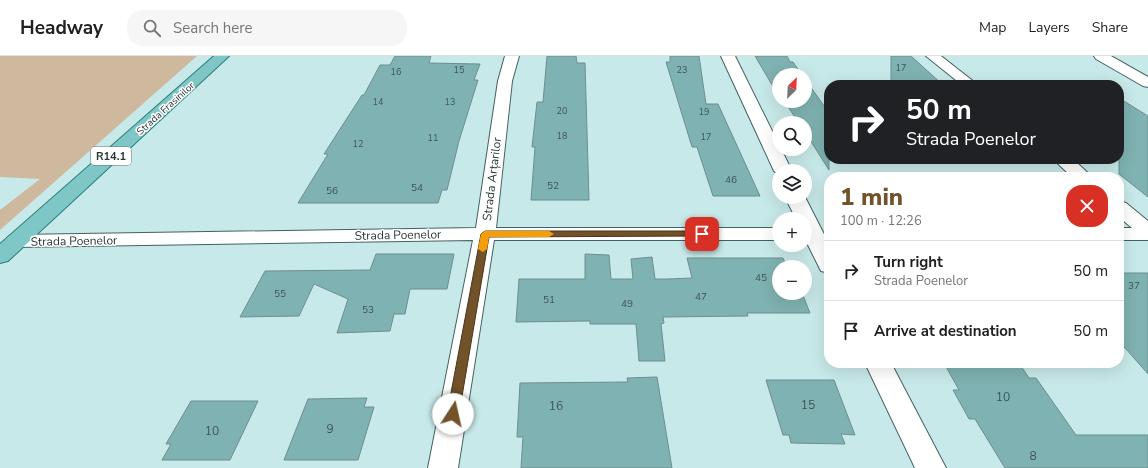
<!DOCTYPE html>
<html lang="en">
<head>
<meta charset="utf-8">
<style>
  :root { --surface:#fff; --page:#f6f6f6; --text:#202124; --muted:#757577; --line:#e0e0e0; --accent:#725228 }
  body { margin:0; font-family:"Nunito Sans",sans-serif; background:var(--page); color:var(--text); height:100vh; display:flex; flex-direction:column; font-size:15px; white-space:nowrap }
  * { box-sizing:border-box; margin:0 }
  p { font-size:13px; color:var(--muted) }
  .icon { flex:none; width:22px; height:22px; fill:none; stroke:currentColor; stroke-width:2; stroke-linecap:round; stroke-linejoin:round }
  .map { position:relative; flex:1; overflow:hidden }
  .sheet { position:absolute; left:824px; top:116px; width:300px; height:196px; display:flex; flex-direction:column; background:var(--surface); border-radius:16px; box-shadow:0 4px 16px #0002 }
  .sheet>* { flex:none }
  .guide { position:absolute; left:824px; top:24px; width:300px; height:84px; border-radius:16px; box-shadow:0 4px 16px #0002; background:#202124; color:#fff; overflow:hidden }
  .needle { width:26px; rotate:24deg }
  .tools { position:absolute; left:772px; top:12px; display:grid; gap:8px }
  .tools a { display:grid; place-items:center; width:40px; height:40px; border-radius:50%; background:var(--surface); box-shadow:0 4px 16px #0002; font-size:20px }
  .pin { position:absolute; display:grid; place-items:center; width:34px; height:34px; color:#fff; margin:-17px; border-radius:8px; box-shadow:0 2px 6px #0006 }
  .me { position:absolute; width:44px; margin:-22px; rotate:10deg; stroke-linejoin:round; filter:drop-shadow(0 0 3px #0008) }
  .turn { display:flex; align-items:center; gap:14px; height:84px; padding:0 16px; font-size:18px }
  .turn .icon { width:52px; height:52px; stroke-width:2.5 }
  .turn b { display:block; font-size:28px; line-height:34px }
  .round { display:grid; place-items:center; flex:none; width:42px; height:42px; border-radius:16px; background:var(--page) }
  .head { display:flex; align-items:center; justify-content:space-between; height:68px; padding:0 16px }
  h1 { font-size:24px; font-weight:800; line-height:30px; color:var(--accent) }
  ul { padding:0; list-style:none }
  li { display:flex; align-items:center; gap:12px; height:60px; padding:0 16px; border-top:1px solid var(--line) }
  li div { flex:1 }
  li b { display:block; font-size:15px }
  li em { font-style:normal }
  header { display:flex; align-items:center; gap:24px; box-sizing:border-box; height:56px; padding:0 20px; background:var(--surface); border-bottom:1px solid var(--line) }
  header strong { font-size:19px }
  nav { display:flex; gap:22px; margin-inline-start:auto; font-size:14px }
  .search { width:280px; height:36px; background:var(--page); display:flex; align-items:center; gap:10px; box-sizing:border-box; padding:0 14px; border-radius:16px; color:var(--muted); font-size:15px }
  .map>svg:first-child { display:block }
  .green { fill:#ceb89e }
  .building { fill:#7fb2b2; stroke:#6f8e8e }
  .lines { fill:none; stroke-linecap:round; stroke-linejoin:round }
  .minor-casing { stroke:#446161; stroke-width:2 }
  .major-casing { stroke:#2a7c7c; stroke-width:2 }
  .minor { fill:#fff; fill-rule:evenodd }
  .major { fill:#7fc7c7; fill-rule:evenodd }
  .route { fill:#725228; stroke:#4a351a }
  .slow { fill:#f59e0b }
  .labels { text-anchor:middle; stroke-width:3; stroke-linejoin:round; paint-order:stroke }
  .far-number-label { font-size:9px; fill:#3e5555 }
  .far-street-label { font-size:10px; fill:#293636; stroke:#fff }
  .number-label { font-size:10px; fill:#3e5555 }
  .shield { fill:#fff; stroke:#697272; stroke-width:1 }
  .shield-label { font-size:11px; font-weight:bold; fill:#293636 }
  .street-label { font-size:12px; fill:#293636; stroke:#fff }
  .near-number-label { font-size:12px; fill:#3e5555 }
</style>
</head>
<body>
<header>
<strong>Headway</strong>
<div class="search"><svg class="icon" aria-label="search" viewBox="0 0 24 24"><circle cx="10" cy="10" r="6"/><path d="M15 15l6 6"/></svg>Search here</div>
<nav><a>Map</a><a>Layers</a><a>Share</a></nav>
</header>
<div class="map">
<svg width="1148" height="412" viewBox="0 0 1148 412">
  <rect width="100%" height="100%" fill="#c8e9e9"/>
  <!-- green -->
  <polygon class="green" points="0,0 197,0 0,174 0,154 40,123 0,121"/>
  <!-- building -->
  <g class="building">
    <polygon points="395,0 431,0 429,7 480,8 474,24 478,24 459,85 447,134 442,134 438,147 298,147 328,98 324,98 362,39 364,39 380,9 390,9"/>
    <polygon points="547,0 576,0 577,7 585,7 589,144 531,144 535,91 532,91 537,46 543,46"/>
    <polygon points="670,0 699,0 706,48 718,48 760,140 713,140 697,91 692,91 666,6 670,6"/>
    <polygon points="755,0 787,0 790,6 793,6 802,19 779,19 778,39"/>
    <polygon points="891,0 911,0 943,29 891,29"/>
    <polygon points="805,23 829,57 829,114 805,76 805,67 799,67 784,45 805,45"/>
    <polygon points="1119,42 1148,60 1148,141 1119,118"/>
    <polygon points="376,198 454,198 447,233 410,233 405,258 394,258 390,275 337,277 348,243 314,228 299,260 240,261 265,215 370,214"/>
    <polygon points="585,198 609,199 611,223 633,223 631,203 652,201 655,223 668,223 692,222 687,202 783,202 787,211 779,211 779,237 802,237 810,257 747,257 748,260 663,261 664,267 661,268 665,305 639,305 636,268 590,268 590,265 516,266 519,223 585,223"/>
    <polygon points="1119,217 1148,217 1148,318 1119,285"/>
    <polygon points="944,307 1019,307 1029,322 1036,322 1076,379 1148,379 1148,412 1005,412 975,363 969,363 953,334 959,334"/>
    <polygon points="657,321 672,412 521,412 523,381 517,381 520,327 628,326 627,322"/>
    <polygon points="766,324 834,324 855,379 841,378 845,388 791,387 789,379 783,379"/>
    <polygon points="367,342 364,351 374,351 358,404 284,404 308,343"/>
    <polygon points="191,345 258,345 230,404 162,404 171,388 166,388"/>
  </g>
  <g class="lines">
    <defs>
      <g id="minor">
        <polygon points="505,0 519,0 512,25 496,172 779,172 779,184 494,184 458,412 428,412 473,184 16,191 9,190 5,185 9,180 16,179 476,172 498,25"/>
        <polygon points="721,0 735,0 779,89 779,93 781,93 792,115 779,115 779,119 774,115"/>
        <polygon points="926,0 941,0 978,29 962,29"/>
        <polygon points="1094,0 1111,0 1148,21 1148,31 1143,30 1096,3"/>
        <polygon points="1053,103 1073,103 1092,121 1072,121"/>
        <polygon points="785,141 805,141 829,188 829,217 821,215 805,183 805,163 796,163"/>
        <polygon points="1119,145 1126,147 1148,165 1148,184 1119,184 1119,172 1132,172 1119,161"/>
        <polygon points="865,307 891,307 946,412 915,412"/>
      </g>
      <polygon id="major" points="214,0 229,0 8,205 0,207 0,188"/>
    </defs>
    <!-- minor casing -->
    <use href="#minor" class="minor-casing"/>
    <!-- major casing -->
    <use href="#major" class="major-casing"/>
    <!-- minor -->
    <use href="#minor" class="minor"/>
    <!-- major -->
    <use href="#major" class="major"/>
  </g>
  <!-- route -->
  <polygon class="route" points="485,175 702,175 706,178 702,180 489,181 459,358 457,361 453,362 449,361 447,358 481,178"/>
  <!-- slow -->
  <polygon class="slow" points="485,175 549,175 554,178 549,181 489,181 487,193 483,196 478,193 481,178"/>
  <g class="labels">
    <!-- far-number labels -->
    <g class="far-number-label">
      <text x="901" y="15">17</text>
      <text x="459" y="17">15</text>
      <text x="682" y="17">23</text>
      <text x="396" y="19">16</text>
      <text x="378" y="49">14</text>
      <text x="450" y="49">13</text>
      <text x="562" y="58">20</text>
      <text x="704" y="59">19</text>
      <text x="562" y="83">18</text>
      <text x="706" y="84">17</text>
      <text x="433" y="85">11</text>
      <text x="358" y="91">12</text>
    </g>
    <!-- far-street labels -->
    <g class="far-street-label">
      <text transform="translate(165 52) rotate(-42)" y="4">Strada Frasinilor</text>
    </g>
    <!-- number labels -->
    <g class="number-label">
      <text x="731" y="127">46</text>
      <text x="553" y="133">52</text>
      <text x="417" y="135">54</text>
      <text x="332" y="138">56</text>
      <text x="761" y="225">45</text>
      <text x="1134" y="233">37</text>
      <text x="280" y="241">55</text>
      <text x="701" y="244">47</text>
      <text x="549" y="247">51</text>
      <text x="627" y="251">49</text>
      <text x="368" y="257">53</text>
    </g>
    <!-- shield labels -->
    <rect class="shield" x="91" y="91" width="40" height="18" rx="3"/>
    <g class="shield-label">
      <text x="111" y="104">R14.1</text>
    </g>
    <!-- street labels -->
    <g class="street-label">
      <text transform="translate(492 123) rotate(-83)" y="4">Strada Arțarilor</text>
      <text transform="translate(398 179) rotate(-1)" y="4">Strada Poenelor</text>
      <text transform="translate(74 185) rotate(-1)" y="4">Strada Poenelor</text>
    </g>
    <!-- near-number labels -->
    <g class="near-number-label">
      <text x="1003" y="345">10</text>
      <text x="808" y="353">15</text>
      <text x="556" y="354">16</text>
      <text x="330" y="377">9</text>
      <text x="212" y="379">10</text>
      <text x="1033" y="404">8</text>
    </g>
  </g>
</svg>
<div class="tools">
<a><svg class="needle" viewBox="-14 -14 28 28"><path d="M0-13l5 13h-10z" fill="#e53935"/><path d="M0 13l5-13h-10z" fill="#757577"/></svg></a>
<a><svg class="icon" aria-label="search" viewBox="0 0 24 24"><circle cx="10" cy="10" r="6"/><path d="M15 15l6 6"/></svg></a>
<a><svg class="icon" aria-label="layers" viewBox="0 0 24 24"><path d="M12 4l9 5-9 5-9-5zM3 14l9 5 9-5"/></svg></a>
<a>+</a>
<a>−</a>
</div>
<div class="pin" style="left:702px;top:178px;background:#d93025"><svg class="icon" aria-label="arrive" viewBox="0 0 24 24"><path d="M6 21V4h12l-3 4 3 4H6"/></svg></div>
<svg class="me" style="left:453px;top:358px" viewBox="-20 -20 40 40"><circle r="19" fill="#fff"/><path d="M0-13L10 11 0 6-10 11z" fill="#725228"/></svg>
<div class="guide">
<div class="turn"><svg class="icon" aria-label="right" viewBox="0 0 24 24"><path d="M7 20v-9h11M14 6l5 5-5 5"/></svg><div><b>50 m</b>Strada Poenelor</div></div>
</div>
<section class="sheet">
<div class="head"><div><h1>1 min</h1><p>100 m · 12:26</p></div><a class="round" style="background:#d93025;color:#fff"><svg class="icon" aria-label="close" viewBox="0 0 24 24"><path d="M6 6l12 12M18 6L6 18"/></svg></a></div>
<ul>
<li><svg class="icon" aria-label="right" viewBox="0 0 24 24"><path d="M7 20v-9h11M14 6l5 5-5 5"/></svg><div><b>Turn right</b><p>Strada Poenelor</p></div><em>50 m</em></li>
<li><svg class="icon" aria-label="arrive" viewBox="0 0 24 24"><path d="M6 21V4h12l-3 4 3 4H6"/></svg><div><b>Arrive at destination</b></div><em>50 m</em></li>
</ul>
</section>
</div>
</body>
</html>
